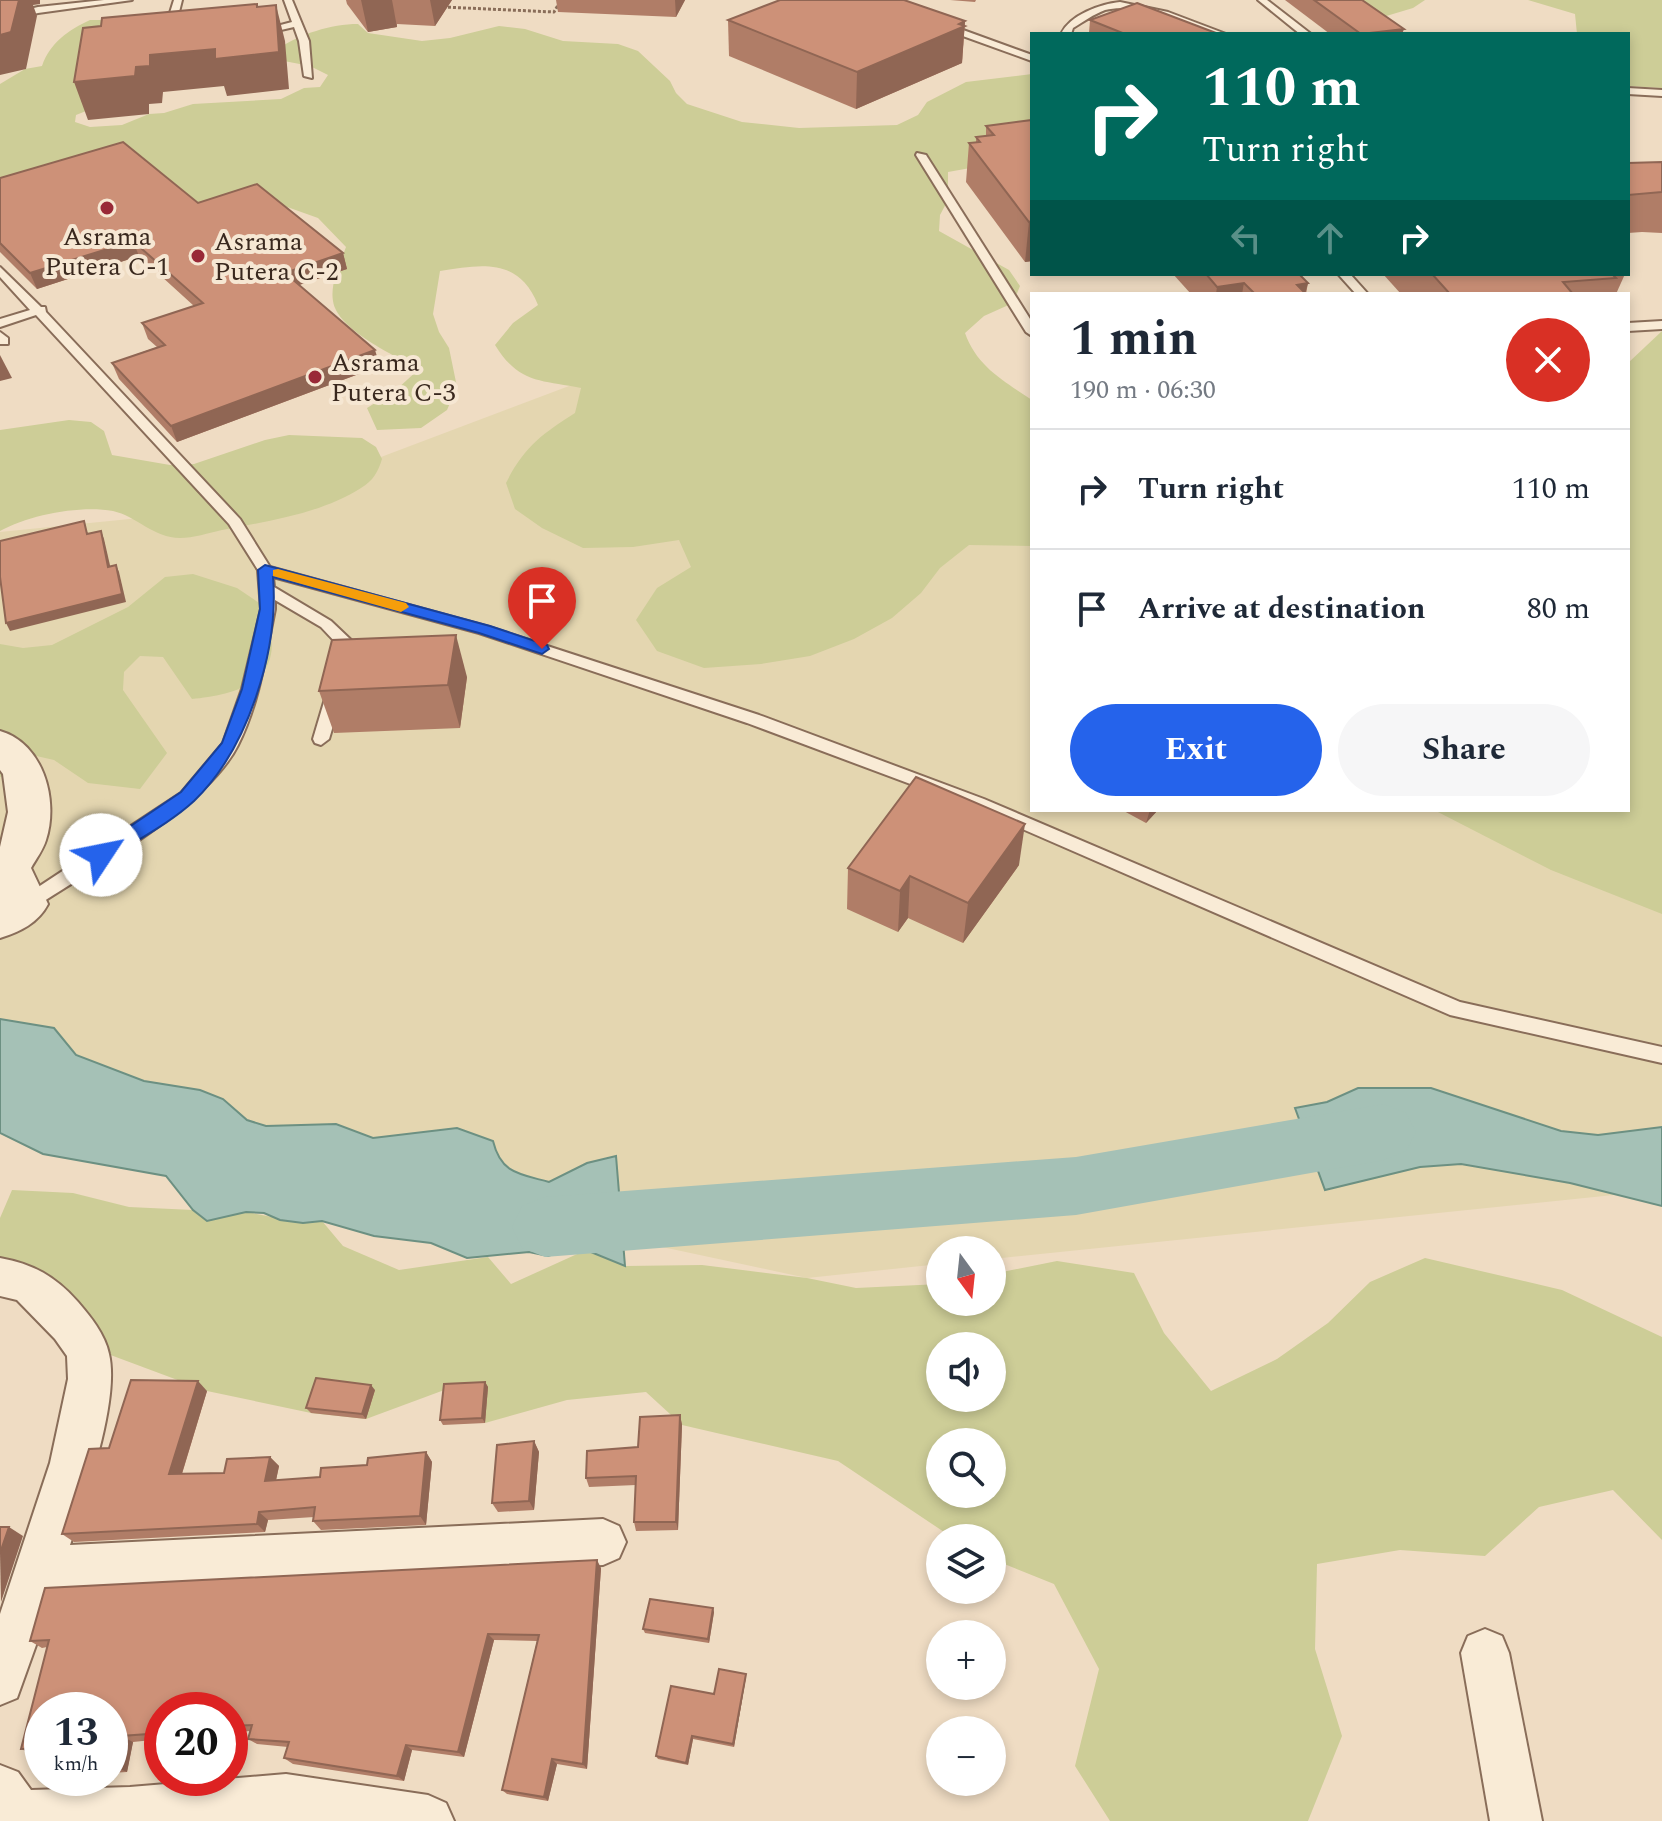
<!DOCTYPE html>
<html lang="en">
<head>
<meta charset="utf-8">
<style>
  :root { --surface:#fff; --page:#f6f6f7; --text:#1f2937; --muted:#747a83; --line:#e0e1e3; --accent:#2563eb }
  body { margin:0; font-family:Spectral,serif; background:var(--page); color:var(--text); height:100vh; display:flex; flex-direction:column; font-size:30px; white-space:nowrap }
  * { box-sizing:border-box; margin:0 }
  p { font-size:26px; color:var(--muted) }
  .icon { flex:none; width:44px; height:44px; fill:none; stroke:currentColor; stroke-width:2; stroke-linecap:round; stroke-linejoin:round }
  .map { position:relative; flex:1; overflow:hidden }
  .details { position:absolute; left:1030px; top:292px; width:600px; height:520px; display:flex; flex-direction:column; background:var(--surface); border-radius:0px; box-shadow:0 4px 12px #0003 }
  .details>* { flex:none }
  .banner { position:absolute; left:1030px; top:32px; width:600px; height:244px; border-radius:0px; box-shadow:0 4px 12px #0003; background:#00695c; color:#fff; overflow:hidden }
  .needle { width:52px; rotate:165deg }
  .fabs { position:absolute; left:926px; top:1236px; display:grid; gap:16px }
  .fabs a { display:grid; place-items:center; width:80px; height:80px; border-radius:50%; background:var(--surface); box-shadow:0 4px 12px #0003; font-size:40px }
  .speed { position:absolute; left:24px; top:1692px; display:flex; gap:16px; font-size:40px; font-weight:700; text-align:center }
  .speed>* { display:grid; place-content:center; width:104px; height:104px; border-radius:50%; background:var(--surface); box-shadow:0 4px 12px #0003; line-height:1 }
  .speed small { font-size:20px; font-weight:400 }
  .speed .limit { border:12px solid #d22; background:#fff; color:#111 }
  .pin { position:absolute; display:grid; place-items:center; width:68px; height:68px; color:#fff; margin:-82px -34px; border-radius:50% 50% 50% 0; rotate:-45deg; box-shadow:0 0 8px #0007 }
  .pin .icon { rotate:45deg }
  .me { position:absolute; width:88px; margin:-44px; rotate:56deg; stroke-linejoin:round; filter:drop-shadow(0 0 6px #0008) }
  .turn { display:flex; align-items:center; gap:28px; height:168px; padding:0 40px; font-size:36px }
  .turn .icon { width:104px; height:104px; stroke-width:2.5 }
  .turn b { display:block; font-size:56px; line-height:68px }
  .lanes { display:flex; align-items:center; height:76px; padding:0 40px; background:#0003; justify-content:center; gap:40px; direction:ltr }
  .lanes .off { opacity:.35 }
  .round { display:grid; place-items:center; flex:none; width:84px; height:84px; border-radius:42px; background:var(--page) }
  .headline { display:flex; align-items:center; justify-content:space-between; height:136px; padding:0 40px }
  h1 { font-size:48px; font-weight:700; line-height:60px }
  .action { display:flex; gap:16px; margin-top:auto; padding:16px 40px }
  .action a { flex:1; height:92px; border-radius:48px; background:var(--accent); color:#fff; font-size:32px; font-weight:700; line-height:92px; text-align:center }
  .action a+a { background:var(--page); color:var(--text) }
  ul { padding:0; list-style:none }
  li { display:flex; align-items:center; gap:24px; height:120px; padding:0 40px; border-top:2px solid var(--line) }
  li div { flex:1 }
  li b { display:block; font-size:30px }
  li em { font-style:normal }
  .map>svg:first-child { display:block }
  .farmland { fill:#e4d6b0 }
  .green { fill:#cdcd97; fill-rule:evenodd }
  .water { fill:#a5c1b6; stroke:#6c9082; stroke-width:2 }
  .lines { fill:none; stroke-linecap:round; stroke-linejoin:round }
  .river { fill:#a5c1b6; fill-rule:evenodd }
  .service-casing { stroke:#896d59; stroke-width:4 }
  .minor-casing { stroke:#896d59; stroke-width:4 }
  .tertiary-casing { stroke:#896d59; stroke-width:4 }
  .path { stroke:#896d59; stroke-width:3; stroke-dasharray:3 2; stroke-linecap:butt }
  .service { fill:#f9ebd6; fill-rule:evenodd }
  .minor { fill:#f9ebd6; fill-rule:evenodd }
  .tertiary { fill:#f9ebd6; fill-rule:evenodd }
  .wall { fill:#b07d67 }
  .shaded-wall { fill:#906654 }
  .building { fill:#cd9178; stroke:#906654; stroke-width:2 }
  .route { fill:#2563eb; stroke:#184099; stroke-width:2 }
  .slow { fill:#f59e0b }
  .poi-dot { fill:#992937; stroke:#f6e7d3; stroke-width:3 }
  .labels { text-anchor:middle; stroke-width:8; stroke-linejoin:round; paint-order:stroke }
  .far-poi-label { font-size:26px; fill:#39281e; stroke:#f6e7d3; text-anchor:start }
</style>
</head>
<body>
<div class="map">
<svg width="1662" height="1821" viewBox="0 0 1662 1821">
  <rect width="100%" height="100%" fill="#efdcc3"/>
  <!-- farmland -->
  <polygon class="farmland" points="577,383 677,533 1032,534 1032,810 1628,810 1662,744 1662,1190 992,1259 992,1250 940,1250 940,1264 807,1278 0,1105 0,532 249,507"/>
  <!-- green -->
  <g class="green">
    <polygon points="1346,0 1425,0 1413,8 1383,17"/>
    <polygon points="1528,0 1662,0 1662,88 1628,86 1628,34 1577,34 1575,14"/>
    <path d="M 90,20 L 116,20 L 129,94 L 76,115 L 75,122 L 90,127 L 122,125 L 149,114 L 164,113 L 193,104 L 281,99 L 304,88 L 320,87 L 328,75 L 310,66 L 284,61 L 278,49 C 300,34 331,24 358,24 L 368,33 L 422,41 L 450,38 L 499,26 L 525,29 L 563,41 L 618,44 L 638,51 L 670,81 L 676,93 L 687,104 L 742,122 L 799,128 L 897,125 L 918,115 L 927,102 L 966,82 L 1032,74 L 1032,157 L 948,172 L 948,200 L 940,215 L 939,231 L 1009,270 L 1020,286 L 1013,303 L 984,316 L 965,333 C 977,367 1004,381 1032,400 L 1032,546 L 969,545 L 940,568 L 921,593 L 892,618 L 854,639 L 810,656 L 761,664 L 704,668 L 657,651 L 636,620 L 657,588 L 691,567 L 679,540 L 633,547 L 583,548 L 542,528 L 515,509 L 506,483 C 524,447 542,434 575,413 L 581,388 C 541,380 519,384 495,345 L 513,323 L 538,305 C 519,258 483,264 440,271 L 433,314 L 439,332 L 449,348 L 457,387 L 447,410 L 421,428 L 377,430 L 367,408 L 396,390 L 419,369 C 396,356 337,330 333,301 C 330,284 340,263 346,247 L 318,218 L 262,198 L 219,212 L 0,195 L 0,84 L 25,69 L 42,66 C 50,43 68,30 90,20 Z"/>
    <polygon points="1662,331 1662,914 1551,870 1434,810 1628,810 1628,363"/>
    <path d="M 69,420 L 91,422 L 104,431 L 112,455 L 170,465 L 194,464 L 265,440 L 289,435 L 362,438 L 376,447 L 382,459 C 378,472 373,481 361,488 C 320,514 268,521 222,530 C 209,533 193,538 180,538 C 154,538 136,516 113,511 C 80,505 29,515 0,531 L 0,430 Z"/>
    <path d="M 193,574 L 237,588 L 268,609 C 267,624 274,640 271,654 C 265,689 221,696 192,699 L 163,657 L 140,656 L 124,672 L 123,690 L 167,753 L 140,789 L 88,783 L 54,760 L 32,755 L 23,769 L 0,777 L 0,644 L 23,648 L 52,645 L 128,607 L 165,577 Z"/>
    <path d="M 12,1190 L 73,1193 L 129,1207 L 193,1210 L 207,1221 L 247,1212 L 303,1223 L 322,1221 L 343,1246 L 399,1270 L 488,1257 L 511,1284 L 586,1250 L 625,1266 L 702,1265 L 807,1278 L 856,1288 L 940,1284 L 940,1302 L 992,1302 L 992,1274 L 1057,1261 L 1134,1273 L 1164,1333 L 1211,1391 L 1277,1359 L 1328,1323 L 1370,1282 L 1425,1258 L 1562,1290 L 1662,1337 L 1662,1540 L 1613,1490 L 1539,1507 L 1485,1556 L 1400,1550 L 1317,1564 L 1315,1649 L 1342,1736 L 1308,1821 L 1110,1821 L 1075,1766 L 1099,1669 L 1054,1584 L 992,1559 L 992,1538 L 953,1538 L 838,1461 L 682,1425 L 646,1392 L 567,1400 L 485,1423 L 447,1389 L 366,1419 L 311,1413 L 207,1391 L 57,1335 L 0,1263 L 0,1218 ZM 940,1346 L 992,1346 L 992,1398 L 940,1398 ZM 940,1442 L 992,1442 L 992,1494 L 940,1494 Z"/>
  </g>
  <!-- water -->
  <g class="water">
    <path d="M 0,1019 L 54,1028 L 76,1055 L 144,1081 L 200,1090 L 223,1099 L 247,1120 L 266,1126 L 336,1124 L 373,1138 L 457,1128 L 493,1141 C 501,1174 520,1174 549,1182 L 587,1163 L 616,1156 L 625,1266 L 586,1250 L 566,1250 L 548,1256 L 529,1252 L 467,1258 L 431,1243 L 374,1236 L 322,1221 L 303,1223 L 280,1220 L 264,1213 L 246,1212 L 207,1221 L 193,1210 L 166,1176 L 43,1154 L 0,1133 Z"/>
    <polygon points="1358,1088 1431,1088 1561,1131 1598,1135 1662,1127 1662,1206 1570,1183 1461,1164 1420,1167 1325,1190 1295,1108 1327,1102"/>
  </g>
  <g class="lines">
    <!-- river -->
    <polygon class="river" points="1384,1104 1406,1113 1416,1132 1406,1151 1384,1160 1076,1215 545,1257 522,1248 512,1227 522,1206 545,1197 1076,1157"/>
    <defs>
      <g id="service">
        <polygon points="104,0 132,0 38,13 0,22 0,16 38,7"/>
        <polygon points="174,0 182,0 174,32 169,35 164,32"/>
        <polygon points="284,0 292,0 309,41 312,78 304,76 299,41 294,27 259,35 254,32 292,22"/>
        <polygon points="1258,0 1267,0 1311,34 1300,34"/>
        <path d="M 1120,2 L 1168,12 L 1226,34 C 1187,34 1145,0 1105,10 C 1094,14 1083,22 1073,28 L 1071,34 L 1061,34 C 1070,15 1100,4 1120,2 Z"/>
        <polygon points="941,22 1032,55 1032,61 938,27"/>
        <polygon points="1628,88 1662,90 1662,96 1628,94"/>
        <polygon points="917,153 926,155 1032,322 1032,336 1026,332 916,155"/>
        <path d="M 0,267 L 41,307 L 45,307 L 46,312 L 240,519 L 270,567 L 489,627 L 759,715 L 984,799 L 1460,1002 L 1662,1047 L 1662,1063 L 1450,1015 L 972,807 L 747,723 L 479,633 L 273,577 L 274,587 L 331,621 L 351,640 L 354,644 L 348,664 L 338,664 L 335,660 L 338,645 L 321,627 L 275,600 L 275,609 C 266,654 259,704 238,745 C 207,807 91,870 32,909 L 20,909 L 17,904 L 20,899 L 181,793 L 223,743 L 242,689 L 261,609 L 258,570 L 229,524 L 36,315 L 0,327 L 0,319 L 30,310 L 0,277 Z"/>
        <polygon points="1338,274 1350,274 1368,294 1356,294"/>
        <polygon points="1662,321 1662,329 1628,331 1628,323"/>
        <polygon points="0,332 8,338 8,344 0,344"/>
        <polygon points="335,687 343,692 329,739 321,745 315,743 313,739 327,692"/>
      </g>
      <g id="minor">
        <path d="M 0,1258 C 33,1264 55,1276 78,1302 C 90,1316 105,1334 109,1354 C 120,1400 85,1499 70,1545 L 603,1519 L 619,1526 L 626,1542 L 619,1558 L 603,1565 L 55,1592 L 17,1698 L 0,1705 L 0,1614 L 50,1463 L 68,1379 L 67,1356 L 55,1339 L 17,1300 L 0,1296 Z"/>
        <polygon points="1485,1629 1502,1636 1509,1653 1542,1821 1490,1821 1461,1653 1468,1636"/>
        <polygon points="0,1765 18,1772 31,1790 130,1787 286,1774 428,1795 446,1803 454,1821 0,1821"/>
      </g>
      <path id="tertiary" d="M 0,731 C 43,743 59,800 46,840 C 43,850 36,859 31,868 L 48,904 C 38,923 20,932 0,938 L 0,847 L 8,812 L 3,774 L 0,770 Z"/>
    </defs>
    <!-- service casing -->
    <use href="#service" class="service-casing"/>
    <!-- minor casing -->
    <use href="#minor" class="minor-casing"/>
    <!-- tertiary casing -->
    <use href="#tertiary" class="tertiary-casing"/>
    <!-- path -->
    <polyline class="path" points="443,7 554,12 561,0"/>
    <!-- service -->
    <use href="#service" class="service"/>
    <!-- minor -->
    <use href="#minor" class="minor"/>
    <!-- tertiary -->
    <use href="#tertiary" class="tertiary"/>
  </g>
  <!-- wall -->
  <g class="wall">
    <polygon points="346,0 452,0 435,26 397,24 397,27 368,32 347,4"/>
    <polygon points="556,0 685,0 676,17 558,12"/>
    <polygon points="950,0 976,0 975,2"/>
    <polygon points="1285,0 1362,0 1402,34 1330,34"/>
    <polygon points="728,20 965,21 962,63 856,109 729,56"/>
    <polygon points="1090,20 1216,34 1091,34 1089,33"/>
    <polygon points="1032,120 1032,261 1025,262 966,182 969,143 976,143 976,137 986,136 986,126"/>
    <polygon points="1662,162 1662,233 1642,232 1628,233 1628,163"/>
    <polygon points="0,178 198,203 343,253 347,269 299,285 380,366 177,442 119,379 112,363 157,347 148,339 142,323 194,306 139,256 37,289 0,252"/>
    <polygon points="1173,274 1299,274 1308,283 1306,294 1191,294"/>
    <polygon points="1383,274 1625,274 1616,294 1401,294"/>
    <polygon points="467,677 460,728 334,733 319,691"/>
    <polygon points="1122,810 1158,810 1146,823"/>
    <polygon points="1019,865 963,943 908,918 898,932 847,909 848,868"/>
    <polygon points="485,1382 488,1387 485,1423 443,1425 440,1420"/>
    <polygon points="375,1390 366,1419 311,1413 306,1408"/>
    <polygon points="207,1391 182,1474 224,1473 270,1457 279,1466 276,1480 320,1477 426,1452 432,1462 426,1525 321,1530 313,1521 314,1517 268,1520 265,1532 74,1542 62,1534 109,1448"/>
    <polygon points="680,1415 682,1425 678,1530 636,1531 634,1522 636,1485 589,1487 586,1478 638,1447"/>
    <polygon points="534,1441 539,1452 534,1510 498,1512 492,1503"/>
    <polygon points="601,1568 587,1769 557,1764 548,1801 507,1794 502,1790 537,1641 494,1640 464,1757 412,1750 404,1781 293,1764 284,1758 288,1747 257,1744 248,1739 250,1731 230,1733 230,1710 162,1710 162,1739 133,1742 127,1772 110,1773 110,1710 42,1710 42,1754 35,1755 21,1749 47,1647 42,1648 30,1641"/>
    <polygon points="714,1612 709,1643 645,1633 643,1629"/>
    <polygon points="746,1674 746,1677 734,1747 693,1739 688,1765 658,1759 656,1756 714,1694"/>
  </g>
  <!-- shaded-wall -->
  <g class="shaded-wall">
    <polygon points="0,0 40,0 40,4 33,5 37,16 26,69 0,75"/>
    <polygon points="361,0 392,0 397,27 368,32"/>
    <polygon points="430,0 452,0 435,26"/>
    <polygon points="675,0 685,0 676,17"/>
    <polygon points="276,5 285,41 289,89 227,96 224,86 163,92 162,103 149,104 149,114 88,120 74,82 136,67 150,55"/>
    <polygon points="965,21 962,63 856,109 857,72"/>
    <polygon points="1404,29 1402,34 1364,34"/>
    <polygon points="1032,221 1032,261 1025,262 1029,222"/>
    <polygon points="133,241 139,256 37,289 30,273"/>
    <polygon points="343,253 347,269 290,288 285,273"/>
    <polygon points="1244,283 1242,294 1216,294 1217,287"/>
    <polygon points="1308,283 1305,294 1297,285"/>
    <polygon points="375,350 380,366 177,442 171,426"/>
    <polygon points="0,355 12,378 0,381"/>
    <polygon points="101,531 104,539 112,574 108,567"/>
    <polygon points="116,565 119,572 126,602 10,631 6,623"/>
    <polygon points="456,635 467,677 460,728 448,685"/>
    <polygon points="1150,810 1158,810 1146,823"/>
    <polygon points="1025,824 1019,865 963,943 968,903"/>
    <polygon points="910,876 908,918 898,932 900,891"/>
    <polygon points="198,1381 207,1391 179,1483 169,1474"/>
    <polygon points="485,1382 488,1387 485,1423 482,1418"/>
    <polygon points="371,1385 375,1390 366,1419 362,1414"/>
    <polygon points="680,1415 682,1425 678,1530 676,1522"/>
    <polygon points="534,1441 539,1452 534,1510 529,1501"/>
    <polygon points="426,1452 432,1462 426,1525 420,1516"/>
    <polygon points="270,1457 279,1466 274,1490 265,1481"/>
    <polygon points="259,1512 268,1520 265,1532 257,1524"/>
    <polygon points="9,1527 23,1536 1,1602 0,1553"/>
    <polygon points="597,1560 601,1568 587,1769 583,1764"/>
    <polygon points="713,1608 714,1612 709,1643 708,1639"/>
    <polygon points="488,1634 494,1640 464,1757 458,1752"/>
    <polygon points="746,1674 746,1677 734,1747 733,1744"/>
    <polygon points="121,1736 133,1742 127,1772 115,1767"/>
    <polygon points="692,1736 693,1739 688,1765 686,1763"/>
    <polygon points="406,1745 412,1750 404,1781 397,1776"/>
    <polygon points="552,1759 557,1764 548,1801 544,1797"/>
  </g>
  <!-- building -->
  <g class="building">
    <polygon points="0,0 19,0 11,32 0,35"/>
    <polygon points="780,0 904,0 965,21 959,24 965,26 857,72 728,20"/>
    <polygon points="1314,0 1362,0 1404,29 1361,34"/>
    <polygon points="1137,3 1216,33 1125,34 1090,20"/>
    <polygon points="257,4 257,7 276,5 279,52 215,59 215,49 150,55 150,66 136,67 135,76 74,82 83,28 101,26 102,18"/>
    <polygon points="1032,120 1032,221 1029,222 969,143 980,142 976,137 994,135 986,126"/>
    <polygon points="123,142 198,203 257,184 343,253 285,273 375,350 171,426 112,363 165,345 142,323 203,303 133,241 30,273 0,243 0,178"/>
    <polygon points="1662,162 1662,192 1628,195 1628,163"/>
    <polygon points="1206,274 1299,274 1308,283 1297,285 1306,294 1255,294 1244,283 1217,287"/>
    <polygon points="1432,274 1612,274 1616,278 1563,282 1573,294 1450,294"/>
    <polygon points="84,521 87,534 101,531 108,567 116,565 122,594 6,623 0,577 0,541"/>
    <polygon points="456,635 448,685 319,691 332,640"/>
    <polygon points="916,777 1025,824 968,903 910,876 900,891 848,868"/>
    <polygon points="316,1378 371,1385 362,1414 306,1408"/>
    <polygon points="131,1380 198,1381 169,1474 224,1473 227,1459 270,1457 265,1481 320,1477 321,1468 367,1465 368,1458 426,1452 420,1516 313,1521 315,1507 259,1512 257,1524 62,1534 89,1449 109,1448"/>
    <polygon points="485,1382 482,1418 440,1420 444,1384"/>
    <polygon points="680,1415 676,1522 634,1522 636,1476 586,1478 587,1451 638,1447 640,1417"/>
    <polygon points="534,1441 529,1501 492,1503 497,1445"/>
    <polygon points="0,1527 9,1527 0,1553"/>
    <polygon points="597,1560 583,1764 552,1759 544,1797 502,1790 539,1635 488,1634 458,1752 406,1745 397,1776 284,1758 289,1742 248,1739 252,1725 230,1726 230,1710 162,1710 162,1733 121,1736 115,1767 110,1767 110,1710 42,1710 42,1748 21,1749 49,1640 30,1641 45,1588"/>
    <polygon points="650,1599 713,1608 708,1639 643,1629"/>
    <polygon points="719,1669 746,1674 733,1744 692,1736 686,1763 656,1756 671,1686 714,1694"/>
  </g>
  <!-- route -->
  <path class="route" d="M 265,565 L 490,626 L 547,645 L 549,649 L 542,654 L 479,633 L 273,577 C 279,650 248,749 194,801 C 169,824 135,841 108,859 L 95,859 L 93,855 L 95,850 L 181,792 L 222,743 L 242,689 L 260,609 L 258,570 Z"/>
  <!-- slow -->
  <polygon class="slow" points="278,569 406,603 409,607 401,612 273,576 273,570"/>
  <!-- markers -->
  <g class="poi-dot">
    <circle cx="107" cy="208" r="8"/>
    <circle cx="198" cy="256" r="8"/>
    <circle cx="315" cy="377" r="8"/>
  </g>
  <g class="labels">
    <!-- far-poi labels -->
    <g class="far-poi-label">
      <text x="107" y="245" text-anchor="middle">Asrama<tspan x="107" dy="30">Putera C-1</tspan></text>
      <text x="214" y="250">Asrama<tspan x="214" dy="30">Putera C-2</tspan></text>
      <text x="331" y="371">Asrama<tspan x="331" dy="30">Putera C-3</tspan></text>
    </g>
  </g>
</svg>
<div class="fabs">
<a><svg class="needle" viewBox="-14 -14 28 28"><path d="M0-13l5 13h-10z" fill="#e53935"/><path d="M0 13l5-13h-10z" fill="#747a83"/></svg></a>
<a><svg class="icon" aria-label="sound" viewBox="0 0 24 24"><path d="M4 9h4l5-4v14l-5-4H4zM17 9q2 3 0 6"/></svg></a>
<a><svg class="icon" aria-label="search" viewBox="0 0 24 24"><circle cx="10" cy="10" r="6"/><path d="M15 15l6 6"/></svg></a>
<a><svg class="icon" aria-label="layers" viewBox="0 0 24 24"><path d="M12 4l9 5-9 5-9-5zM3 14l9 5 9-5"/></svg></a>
<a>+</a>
<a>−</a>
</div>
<div class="speed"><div>13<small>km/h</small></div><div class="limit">20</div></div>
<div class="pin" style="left:542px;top:649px;background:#d93025"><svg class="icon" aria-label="arrive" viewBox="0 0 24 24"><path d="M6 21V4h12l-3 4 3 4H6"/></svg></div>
<svg class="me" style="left:101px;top:855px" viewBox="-20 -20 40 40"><circle r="19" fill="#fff"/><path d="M0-13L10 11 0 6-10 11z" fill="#2563eb"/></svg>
<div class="banner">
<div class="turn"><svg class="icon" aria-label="right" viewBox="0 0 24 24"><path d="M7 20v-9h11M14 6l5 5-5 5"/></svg><div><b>110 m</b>Turn right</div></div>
<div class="lanes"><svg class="icon off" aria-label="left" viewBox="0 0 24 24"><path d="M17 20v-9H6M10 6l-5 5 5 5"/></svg><svg class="icon off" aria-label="ahead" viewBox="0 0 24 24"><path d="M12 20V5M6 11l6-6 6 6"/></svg><svg class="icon" aria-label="right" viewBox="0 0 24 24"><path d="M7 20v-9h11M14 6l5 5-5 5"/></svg></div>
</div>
<section class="details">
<div class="headline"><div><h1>1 min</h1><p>190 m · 06:30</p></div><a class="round" style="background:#d93025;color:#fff"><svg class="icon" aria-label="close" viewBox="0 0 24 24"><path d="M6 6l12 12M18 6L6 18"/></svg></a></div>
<ul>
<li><svg class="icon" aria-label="right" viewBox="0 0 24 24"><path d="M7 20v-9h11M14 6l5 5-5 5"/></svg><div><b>Turn right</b></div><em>110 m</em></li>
<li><svg class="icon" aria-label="arrive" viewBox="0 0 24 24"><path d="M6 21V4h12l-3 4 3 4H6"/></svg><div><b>Arrive at destination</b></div><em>80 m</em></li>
</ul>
<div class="action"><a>Exit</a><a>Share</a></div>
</section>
</div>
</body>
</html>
